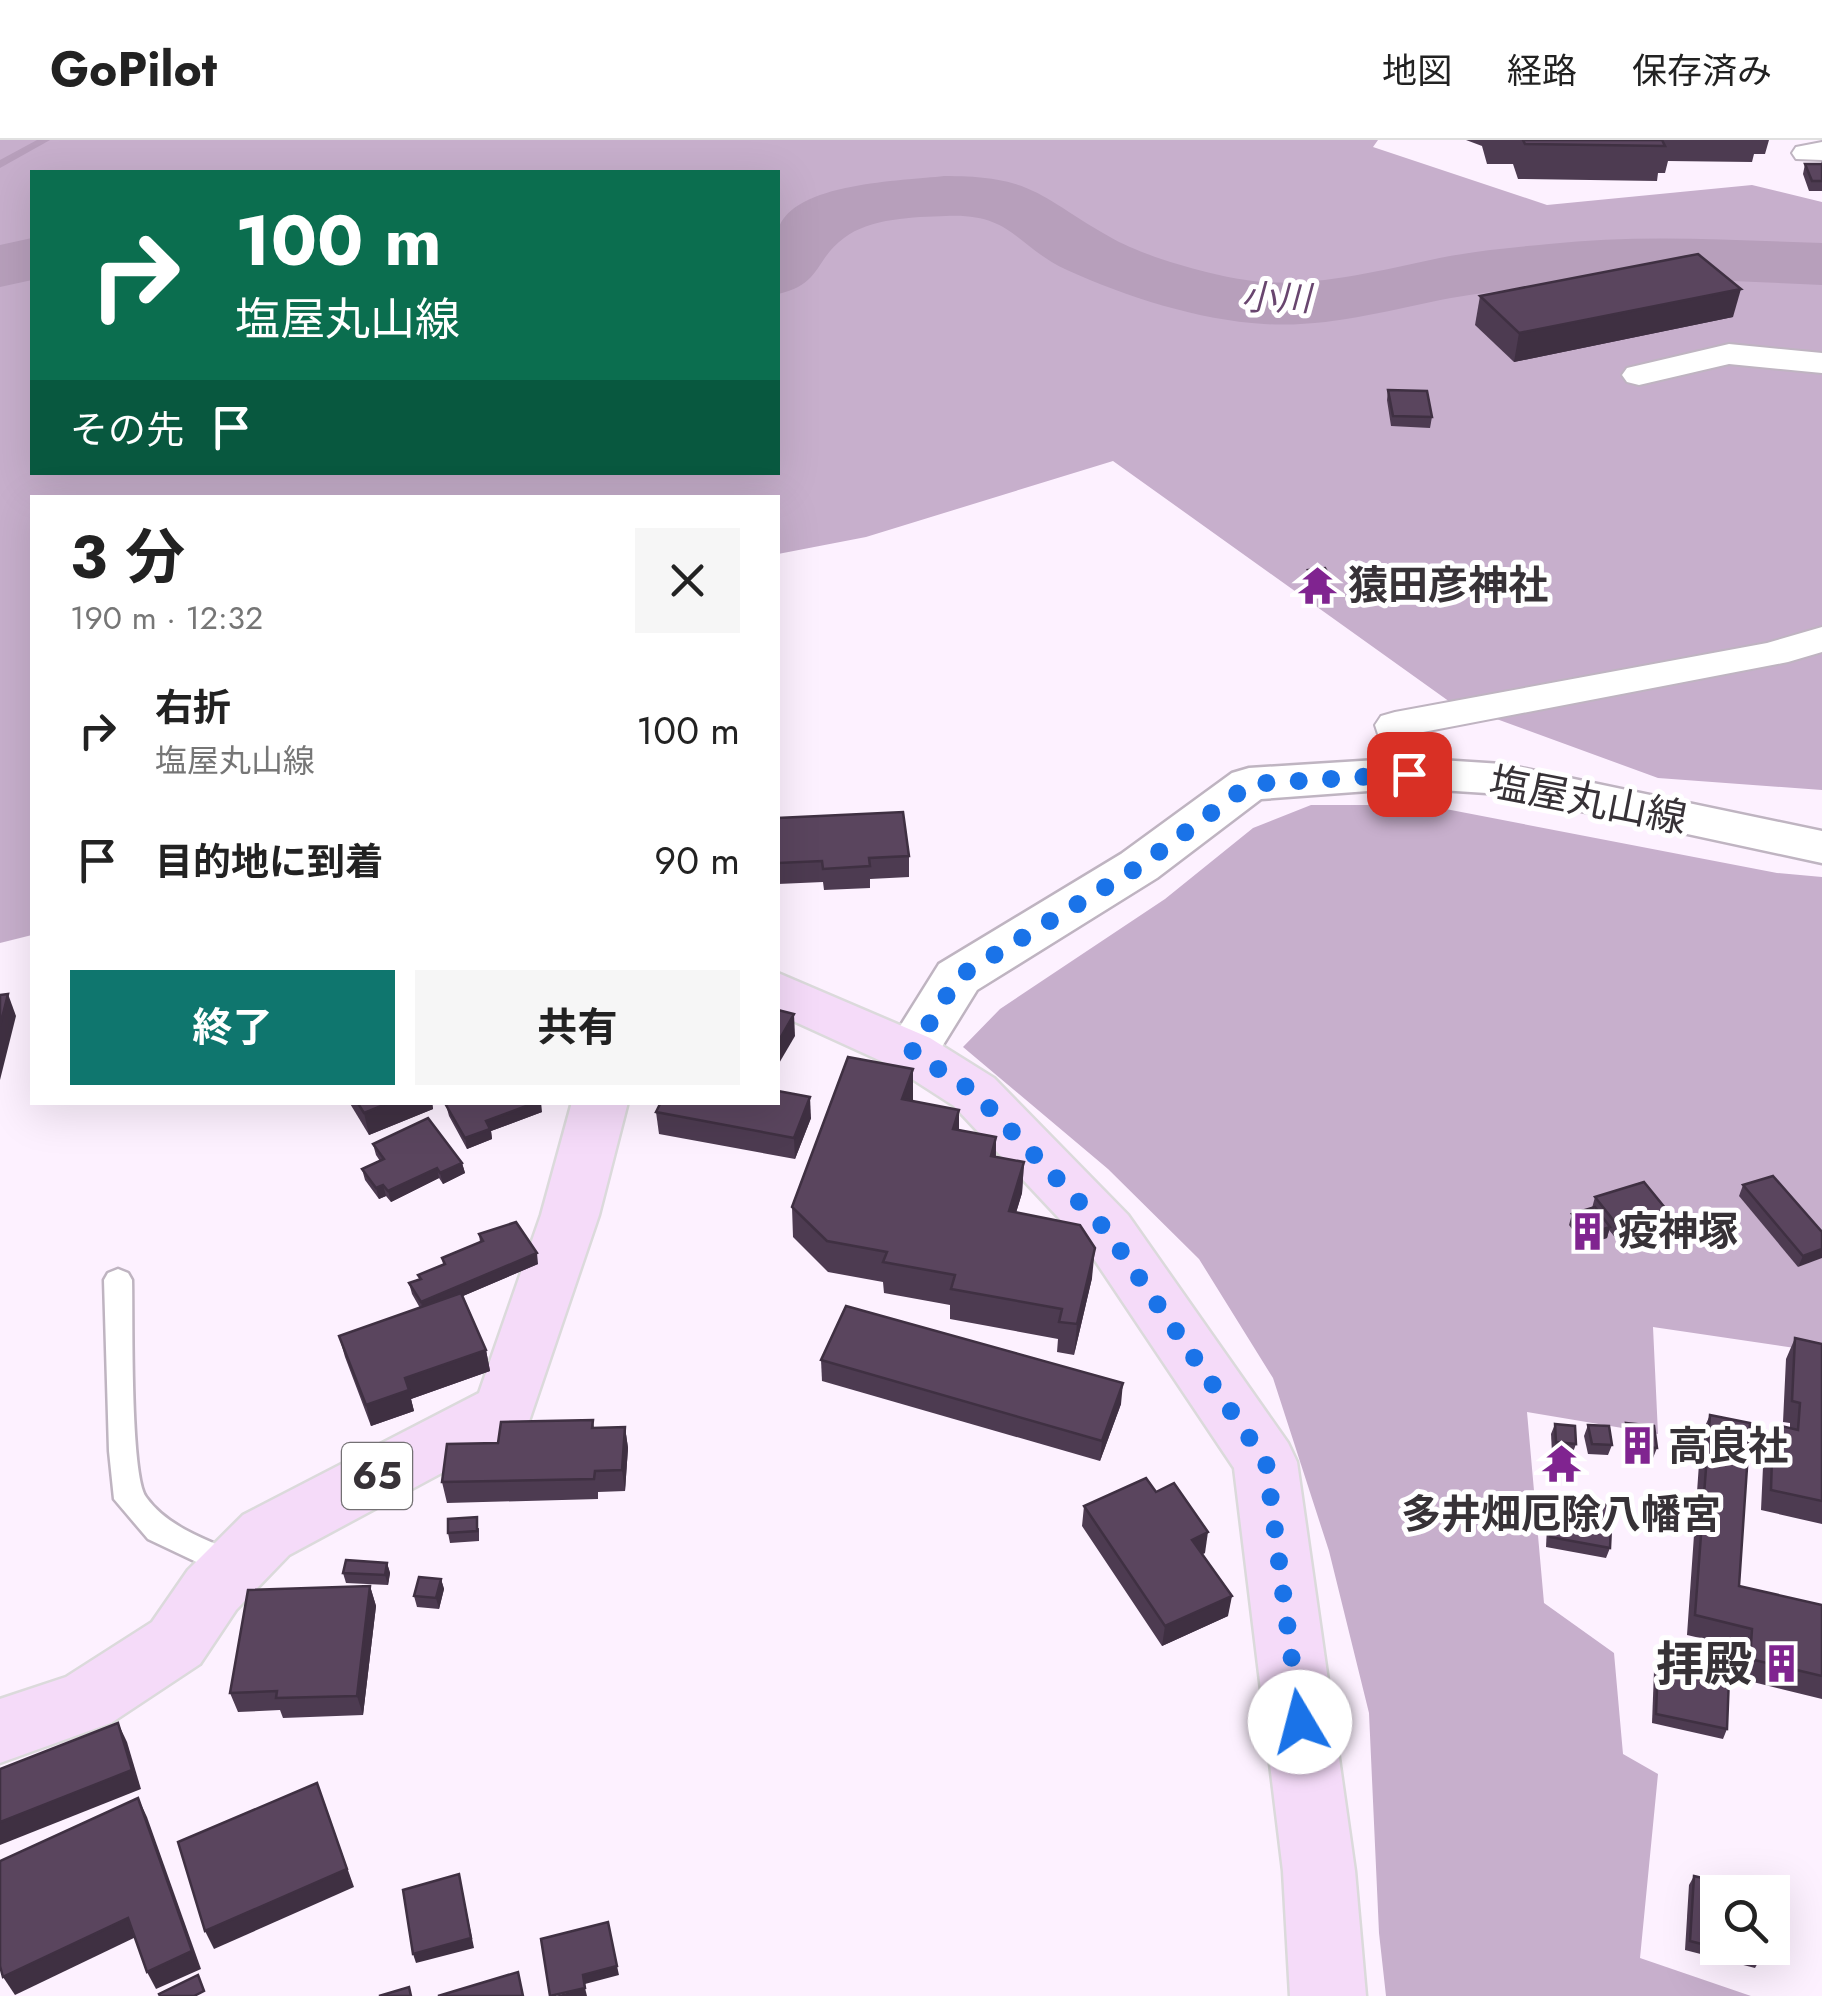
<!DOCTYPE html>
<html lang="ja">
<head>
<meta charset="utf-8">
<style>
  :root { --surface:#fff; --page:#f6f6f6; --text:#222; --muted:#767676; --line:#e0e0e0; --accent:#0f766e }
  body { margin:0; font-family:Jost,"Noto Sans JP",sans-serif; background:var(--page); color:var(--text); height:100vh; display:flex; flex-direction:column; font-size:38px; white-space:nowrap }
  * { box-sizing:border-box; margin:0 }
  p { font-size:32px; color:var(--muted) }
  .icon { flex:none; width:55px; height:55px; fill:none; stroke:currentColor; stroke-width:2; stroke-linecap:round; stroke-linejoin:round }
  .map { position:relative; flex:1; overflow:hidden }
  .drawer { position:absolute; left:30px; top:355px; width:750px; height:610px; display:flex; flex-direction:column; background:var(--surface); border-radius:0px; box-shadow:0 10px 40px #0002 }
  .drawer>* { flex:none }
  .banner { position:absolute; left:30px; top:30px; width:750px; height:305px; border-radius:0px; box-shadow:0 10px 40px #0002; background:#0b6e4f; color:#fff; overflow:hidden }
  .buttons { position:absolute; left:1700px; top:1735px; display:grid; gap:20px }
  .buttons a { display:grid; place-items:center; width:90px; height:90px; border-radius:0px; background:var(--surface); box-shadow:0 10px 40px #0002; font-size:50px }
  .pin { position:absolute; display:grid; place-items:center; width:85px; height:85px; color:#fff; margin:-42px; border-radius:20px; box-shadow:0 5px 15px #0006 }
  .me { position:absolute; width:110px; margin:-55px; rotate:352deg; stroke-linejoin:round; filter:drop-shadow(0 0 8px #0008) }
  .turn { display:flex; align-items:center; gap:35px; height:210px; padding:0 40px; font-size:45px }
  .turn .icon { width:130px; height:130px; stroke-width:2.5 }
  .turn b { display:block; font-size:70px; line-height:85px }
  .then { display:flex; align-items:center; height:95px; padding:0 40px; background:#0003; gap:20px; font-size:38px }
  .round { display:grid; place-items:center; flex:none; width:105px; height:105px; border-radius:0px; background:var(--page) }
  .head { display:flex; align-items:center; justify-content:space-between; height:170px; padding:0 40px }
  h1 { font-size:60px; font-weight:700; line-height:75px }
  .action { display:flex; gap:20px; margin-top:auto; padding:20px 40px }
  .action a { flex:1; height:115px; border-radius:0px; background:var(--accent); color:#fff; font-size:40px; font-weight:700; line-height:115px; text-align:center }
  .action a+a { background:var(--page); color:var(--text) }
  ul { padding:0; list-style:none }
  li { display:flex; align-items:center; gap:30px; height:130px; padding:0 40px }
  li div { flex:1 }
  li b { display:block; font-size:38px }
  li em { font-style:normal }
  header { display:flex; align-items:center; gap:60px; box-sizing:border-box; height:140px; padding:0 50px; background:var(--surface); border-bottom:2px solid var(--line) }
  header strong { font-size:48px }
  nav { display:flex; gap:55px; margin-inline-start:auto; font-size:35px }
  .map>svg:first-child { display:block }
  .forest { fill:#c7afcc; fill-rule:evenodd }
  .lines { fill:none; stroke-linecap:round; stroke-linejoin:round }
  .stream { fill:#b79fbb; fill-rule:evenodd }
  .river { fill:#b79fbb; fill-rule:evenodd }
  .service-casing { stroke:#bfb4c1; stroke-width:5 }
  .minor-casing { stroke:#bfb4c1; stroke-width:4 }
  .tertiary-casing { stroke:#bfb4c1; stroke-width:5 }
  .primary-casing { stroke:#dbdadb; stroke-width:5 }
  .service { fill:#fff; fill-rule:evenodd }
  .minor { fill:#fff; fill-rule:evenodd }
  .tertiary { fill:#fff; fill-rule:evenodd }
  .primary { fill:#f5dbf9; fill-rule:evenodd }
  .wall { fill:#4d3b51 }
  .shaded-wall { fill:#3f3042 }
  .building { fill:#5a455e; stroke:#3f3042; stroke-width:2.5 }
  .route { stroke:#1a73e8; stroke-width:18; stroke-dasharray:0 32.4 }
  .labels { text-anchor:middle; stroke-width:10; stroke-linejoin:round; paint-order:stroke }
  .far-water-label { font-size:35px; font-style:italic; fill:#69466f; stroke:#fff }
  .shield { fill:#fff; stroke:#737073; stroke-width:2.5 }
  .shield-label { font-size:38px; font-weight:bold; fill:#373237 }
  .poi-label { font-size:40px; font-weight:bold; fill:#373237; stroke:#fff; text-anchor:start }
  .street-label { font-size:40px; fill:#373237; stroke:#fff }
  .near-poi-label { font-size:48px; font-weight:bold; fill:#373237; stroke:#fff; text-anchor:end }
</style>
</head>
<body>
<header>
<strong>GoPilot</strong>
<nav><a>地図</a><a>経路</a><a>保存済み</a></nav>
</header>
<div class="map">
<svg width="1822" height="1856" viewBox="0 0 1822 1856">
  <rect width="100%" height="100%" fill="#fdf1ff"/>
  <!-- forest -->
  <g class="forest">
    <path d="M 0,0 L 1378,0 L 1373,7 L 1547,65 L 1752,45 L 1822,62 L 1822,650 L 1658,638 L 1450,562 L 1113,321 L 866,397 L 778,414 L 778,358 L 32,358 L 32,795 L 0,803 ZM 32,32 L 778,32 L 778,332 L 32,332 Z"/>
    <polygon points="1311,665 1425,665 1777,733 1822,737 1822,1212 1653,1187 1658,1294 1527,1272 1544,1463 1614,1513 1623,1614 1658,1634 1640,1818 1751,1856 1386,1856 1379,1793 1369,1573 1329,1411 1273,1238 1199,1119 1108,1029 963,907 1000,869 1165,759 1253,688"/>
  </g>
  <g class="lines">
    <!-- stream -->
    <polygon class="stream" points="37,0 50,0 0,28 0,20"/>
    <!-- river -->
    <g class="river">
      <path d="M 944,36 C 1034,36 1038,56 1110,97 C 1146,118 1222,139 1263,142 C 1328,146 1388,128 1450,116 C 1483,110 1516,107 1549,104 C 1639,94 1731,100 1822,103 L 1822,145 C 1731,141 1640,135 1549,145 C 1517,149 1483,152 1451,158 C 1388,170 1329,188 1264,184 C 1198,180 1127,157 1067,130 C 1015,106 1013,73 946,76 C 914,77 870,78 844,98 C 814,120 822,144 778,154 C 778,135 772,108 778,90 C 792,42 903,41 944,36 Z"/>
      <polygon points="32,98 32,140 0,147 0,105"/>
    </g>
    <defs>
      <path id="service" d="M 118,1129 L 128,1133 L 132,1140 C 133,1177 130,1335 146,1357 C 169,1389 211,1401 246,1417 L 250,1426 L 246,1435 L 235,1439 L 224,1435 L 148,1399 L 114,1359 L 109,1311 L 104,1140 L 108,1133 Z"/>
      <g id="minor">
        <polygon points="1822,2 1822,20 1796,19 1792,13 1796,7"/>
        <polygon points="1729,204 1822,213 1822,233 1729,224 1639,245 1627,242 1622,235 1627,228"/>
        <polygon points="1822,487 1822,512 1788,522 1418,593 1430,633 1424,642 1409,646 1394,642 1375,585 1381,576 1395,572 1767,503"/>
      </g>
      <polygon id="tertiary" points="1409,618 1502,624 1822,691 1822,723 1502,654 1409,648 1261,659 1157,738 977,850 930,926 911,932 892,926 884,912 939,824 1121,714 1232,633 1249,628"/>
      <g id="primary">
        <polygon points="778,833 930,898 994,938 1128,1075 1288,1303 1297,1322 1355,1731 1366,1856 1290,1856 1283,1731 1234,1328 1086,1107 954,966 892,926 778,874"/>
        <polygon points="572,962 628,962 599,1075 527,1287 289,1415 236,1470 200,1524 111,1583 0,1623 0,1559 66,1537 152,1482 188,1430 243,1375 479,1253 541,1075"/>
      </g>
    </defs>
    <!-- service casing -->
    <use href="#service" class="service-casing"/>
    <!-- minor casing -->
    <use href="#minor" class="minor-casing"/>
    <!-- tertiary casing -->
    <use href="#tertiary" class="tertiary-casing"/>
    <!-- primary casing -->
    <use href="#primary" class="primary-casing"/>
    <!-- service -->
    <use href="#service" class="service"/>
    <!-- minor -->
    <use href="#minor" class="minor"/>
    <!-- tertiary -->
    <use href="#tertiary" class="tertiary"/>
    <!-- primary -->
    <use href="#primary" class="primary"/>
  </g>
  <!-- wall -->
  <g class="wall">
    <polygon points="1466,0 1769,0 1765,14 1754,14 1752,22 1668,21 1665,33 1658,33 1657,41 1518,39 1513,24 1487,24 1482,6"/>
    <polygon points="1822,21 1822,51 1809,51 1803,34 1805,24 1821,24"/>
    <polygon points="1480,156 1733,177 1514,222 1475,185"/>
    <polygon points="1388,250 1432,277 1430,288 1391,286 1387,260"/>
    <polygon points="1308,430 1331,439 1329,450 1312,451 1307,440"/>
    <polygon points="778,678 909,716 909,737 870,739 870,748 824,750 823,742 778,744"/>
    <polygon points="913,961 959,990 996,997 996,1017 1024,1022 1022,1053 1016,1073 1092,1138 1074,1215 1057,1212 1058,1199 950,1179 950,1165 884,1153 883,1142 828,1132 793,1097 792,1067"/>
    <polygon points="349,962 432,962 433,969 369,995"/>
    <polygon points="446,965 542,972 491,991 492,999 467,1009 449,976"/>
    <polygon points="656,972 811,978 795,1019 659,994"/>
    <polygon points="373,1004 462,1023 465,1033 443,1044 439,1038 391,1062 386,1056 379,1059 365,1040 362,1029 380,1021 376,1015"/>
    <polygon points="1743,1045 1822,1092 1798,1127 1739,1056"/>
    <polygon points="1595,1057 1671,1089 1622,1106 1609,1090 1607,1098 1584,1105 1569,1085 1572,1074 1592,1068"/>
    <polygon points="479,1094 538,1124 463,1156 486,1210 490,1231 411,1259 414,1271 371,1286 345,1217 339,1196 420,1168 412,1154 409,1143 419,1139 418,1135 443,1124 442,1118 480,1102"/>
    <polygon points="1795,1198 1822,1204 1822,1384 1761,1370 1764,1305 1773,1284 1790,1288 1790,1283 1783,1282 1786,1219"/>
    <polygon points="821,1220 1121,1264 1100,1321 822,1241"/>
    <polygon points="1710,1275 1739,1446 1822,1465 1822,1559 1741,1539 1743,1508 1687,1495 1701,1295"/>
    <polygon points="593,1280 594,1288 625,1287 628,1308 625,1351 598,1352 598,1359 447,1363 442,1342 498,1303"/>
    <polygon points="1626,1283 1657,1308 1653,1318 1626,1316 1622,1294"/>
    <polygon points="1555,1284 1576,1304 1572,1315 1552,1313 1551,1294"/>
    <polygon points="1588,1285 1612,1305 1608,1315 1588,1314 1584,1296"/>
    <polygon points="1156,1352 1205,1413 1202,1414 1228,1476 1162,1506 1082,1386 1084,1366"/>
    <polygon points="1551,1355 1610,1408 1606,1418 1546,1407 1548,1366"/>
    <polygon points="479,1388 479,1401 450,1403 448,1393"/>
    <polygon points="387,1423 390,1433 388,1445 346,1443 343,1433"/>
    <polygon points="441,1439 444,1449 439,1469 417,1467 414,1456"/>
    <polygon points="370,1446 376,1466 363,1575 283,1578 280,1570 238,1572 230,1553"/>
    <polygon points="1658,1521 1727,1589 1723,1599 1652,1583 1654,1531"/>
    <polygon points="1694,1736 1760,1819 1755,1828 1685,1810 1689,1745"/>
  </g>
  <!-- shaded-wall -->
  <g class="shaded-wall">
    <polygon points="1741,149 1733,177 1514,222 1519,193"/>
    <polygon points="8,854 16,876 0,940 0,886"/>
    <polygon points="794,874 795,896 778,925 778,902"/>
    <polygon points="913,929 913,960 903,990 902,959"/>
    <polygon points="810,957 811,978 795,1019 794,998"/>
    <polygon points="391,962 432,962 433,969 369,995 364,973"/>
    <polygon points="537,962 541,962 542,972 491,991 492,999 467,1009 465,998 486,981"/>
    <polygon points="959,970 959,1001 953,989"/>
    <polygon points="996,997 995,1028 991,1016"/>
    <polygon points="1024,1022 1022,1053 1007,1102 1009,1071"/>
    <polygon points="462,1023 465,1033 443,1044 440,1033"/>
    <polygon points="437,1028 439,1038 391,1062 388,1051"/>
    <polygon points="383,1045 386,1056 379,1059 376,1048"/>
    <polygon points="1674,1079 1671,1089 1622,1106 1625,1095"/>
    <polygon points="1610,1087 1607,1098 1584,1105 1587,1094"/>
    <polygon points="1095,1108 1092,1138 1074,1215 1077,1184"/>
    <polygon points="1822,1109 1822,1118 1798,1127 1803,1116"/>
    <polygon points="537,1113 538,1124 423,1173 421,1162"/>
    <polygon points="486,1210 490,1231 411,1259 414,1271 371,1286 366,1265 405,1238"/>
    <polygon points="1123,1243 1121,1264 1100,1321 1102,1301"/>
    <polygon points="625,1287 628,1308 625,1351 622,1330"/>
    <polygon points="1208,1392 1205,1413 1189,1420 1192,1400"/>
    <polygon points="387,1423 390,1433 388,1445 385,1435"/>
    <polygon points="441,1439 444,1449 439,1469 436,1458"/>
    <polygon points="370,1446 376,1466 363,1575 357,1556"/>
    <polygon points="1232,1456 1228,1476 1162,1506 1165,1486"/>
    <polygon points="118,1583 127,1602 141,1649 0,1705 0,1682"/>
    <polygon points="317,1643 354,1747 214,1809 205,1791"/>
    <polygon points="138,1658 147,1677 201,1829 156,1849 147,1832"/>
    <polygon points="459,1734 474,1808 416,1823 413,1814"/>
    <polygon points="128,1778 138,1796 15,1855 3,1837"/>
    <polygon points="617,1826 619,1835 585,1844 583,1835"/>
    <polygon points="585,1848 587,1856 555,1856"/>
  </g>
  <!-- building -->
  <g class="building">
    <polygon points="1523,0 1662,0 1665,6 1525,4"/>
    <polygon points="1805,24 1822,24 1822,41 1812,41"/>
    <polygon points="1698,114 1741,149 1519,193 1480,156"/>
    <polygon points="1388,250 1427,251 1432,277 1393,276"/>
    <polygon points="1325,428 1331,439 1314,441 1308,430"/>
    <polygon points="903,672 909,716 869,718 870,726 823,729 822,721 778,723 778,678"/>
    <polygon points="8,854 0,886 0,855"/>
    <polygon points="778,870 794,874 778,902"/>
    <polygon points="848,917 913,929 902,959 959,970 953,989 996,997 991,1016 1024,1022 1009,1071 1080,1085 1095,1108 1077,1184 1059,1182 1062,1169 951,1149 955,1135 883,1122 887,1112 827,1101 792,1067"/>
    <polygon points="778,951 810,957 794,998 656,972 661,962 778,962"/>
    <polygon points="357,962 391,962 364,973"/>
    <polygon points="452,962 537,962 486,981 490,989 465,998 446,965"/>
    <polygon points="428,978 462,1023 440,1033 437,1028 388,1051 383,1045 376,1048 362,1029 384,1019 373,1004"/>
    <polygon points="1773,1036 1822,1092 1822,1109 1803,1116 1743,1045"/>
    <polygon points="1644,1042 1674,1079 1625,1095 1595,1057"/>
    <polygon points="1595,1067 1610,1087 1587,1094 1572,1074"/>
    <polygon points="516,1082 537,1113 421,1162 409,1143 421,1139 418,1135 445,1124 442,1118 483,1101 479,1094"/>
    <polygon points="461,1153 486,1210 405,1238 409,1250 366,1265 339,1196"/>
    <polygon points="846,1166 1123,1243 1102,1301 821,1220"/>
    <polygon points="1795,1198 1822,1204 1822,1361 1771,1350 1773,1284 1798,1290 1800,1263 1792,1261"/>
    <polygon points="1710,1275 1750,1283 1739,1446 1822,1465 1822,1536 1750,1519 1752,1489 1695,1475"/>
    <polygon points="593,1280 592,1288 625,1287 622,1330 595,1331 594,1339 442,1342 447,1304 498,1303 501,1282"/>
    <polygon points="1626,1283 1654,1286 1657,1308 1630,1306"/>
    <polygon points="1555,1284 1575,1286 1576,1304 1556,1302"/>
    <polygon points="1588,1285 1609,1286 1612,1305 1592,1304"/>
    <polygon points="1146,1338 1156,1352 1174,1343 1208,1392 1192,1400 1232,1456 1165,1486 1084,1366"/>
    <polygon points="1551,1355 1612,1366 1610,1408 1550,1397"/>
    <polygon points="477,1377 477,1391 448,1393 448,1379"/>
    <polygon points="346,1420 387,1423 385,1435 343,1433"/>
    <polygon points="419,1437 441,1439 436,1458 414,1456"/>
    <polygon points="370,1446 357,1556 276,1558 277,1551 230,1553 248,1450"/>
    <polygon points="1658,1521 1729,1537 1727,1589 1656,1574"/>
    <polygon points="118,1583 132,1630 0,1682 0,1629"/>
    <polygon points="317,1643 347,1729 205,1791 178,1702"/>
    <polygon points="138,1658 192,1811 147,1832 128,1778 3,1837 0,1826 0,1721"/>
    <polygon points="459,1734 471,1798 413,1814 403,1750"/>
    <polygon points="1694,1736 1760,1752 1718,1752 1718,1808 1761,1808 1760,1819 1690,1801"/>
    <polygon points="608,1782 617,1826 583,1835 585,1848 550,1856 541,1799"/>
    <polygon points="518,1832 523,1856 438,1856"/>
    <polygon points="198,1835 204,1851 194,1856 160,1856 159,1854"/>
    <polygon points="409,1847 411,1856 379,1856"/>
  </g>
  <g class="lines">
    <!-- route -->
    <polyline class="route" points="1300,1582 1266,1322 1107,1091 974,952 912,912 958,837 1140,726 1250,644 1409,634"/>
  </g>
  <!-- icons -->
  <defs>
    <symbol id="temple-bare" viewBox="-9 -9 18 18"><path d="M0-6L5-2H3V0L6.5 2.5H4V6H1.5V3h-3V6H-4V2.5H-6.5L-3 0V-2H-5Z" fill="#802490" stroke="#fff" stroke-width="2.5" paint-order="stroke"/></symbol>
    <symbol id="building-bare" viewBox="-9 -9 18 18"><path d="M-4-6H4V6H1V3H-1V6H-4ZM-2.5-4.3h1.7v1.8h-1.7ZM.8-4.3h1.7v1.8H.8ZM-2.5-1h1.7V.8h-1.7ZM.8-1h1.7V.8H.8Z" fill="#802490" stroke="#fff" stroke-width="2.5" paint-order="stroke"/></symbol>
  </defs>
  <g fill-rule="evenodd">
    <use href="#temple-bare" x="1290" y="418" width="55" height="55"/>
    <use href="#building-bare" x="1560" y="1064" width="55" height="55"/>
    <use href="#building-bare" x="1610" y="1278" width="55" height="55"/>
    <use href="#temple-bare" x="1534" y="1296" width="55" height="55"/>
    <use href="#building-bare" x="1754" y="1496" width="55" height="55"/>
  </g>
  <g class="labels">
    <!-- far-water labels -->
    <g class="far-water-label">
      <text transform="translate(1276 158) rotate(1)" y="12">小川</text>
    </g>
    <!-- shield labels -->
    <rect class="shield" x="342" y="1303" width="70" height="66" rx="8"/>
    <g class="shield-label">
      <text x="377" y="1349">65</text>
    </g>
    <!-- poi labels -->
    <g class="poi-label">
      <text x="1348" y="459">猿田彦神社</text>
      <text x="1618" y="1105">疫神塚</text>
      <text x="1668" y="1320">高良社</text>
      <text x="1561" y="1388" text-anchor="middle">多井畑厄除八幡宮</text>
    </g>
    <!-- street labels -->
    <g class="street-label">
      <text transform="translate(1588 660) rotate(11)" y="14">塩屋丸山線</text>
    </g>
    <!-- near-poi labels -->
    <g class="near-poi-label">
      <text x="1752" y="1541">拝殿</text>
    </g>
  </g>
</svg>
<div class="buttons">
<a><svg class="icon" aria-label="search" viewBox="0 0 24 24"><circle cx="10" cy="10" r="6"/><path d="M15 15l6 6"/></svg></a>
</div>
<div class="pin" style="left:1409px;top:634px;background:#d93025"><svg class="icon" aria-label="arrive" viewBox="0 0 24 24"><path d="M6 21V4h12l-3 4 3 4H6"/></svg></div>
<svg class="me" style="left:1300px;top:1582px" viewBox="-20 -20 40 40"><circle r="19" fill="#fff"/><path d="M0-13L10 11 0 6-10 11z" fill="#1a73e8"/></svg>
<div class="banner">
<div class="turn"><svg class="icon" aria-label="right" viewBox="0 0 24 24"><path d="M7 20v-9h11M14 6l5 5-5 5"/></svg><div><b>100 m</b>塩屋丸山線</div></div>
<div class="then">その先<svg class="icon" aria-label="arrive" viewBox="0 0 24 24"><path d="M6 21V4h12l-3 4 3 4H6"/></svg></div>
</div>
<section class="drawer">
<div class="head"><div><h1>3 分</h1><p>190 m · 12:32</p></div><a class="round"><svg class="icon" aria-label="close" viewBox="0 0 24 24"><path d="M6 6l12 12M18 6L6 18"/></svg></a></div>
<ul>
<li><svg class="icon" aria-label="right" viewBox="0 0 24 24"><path d="M7 20v-9h11M14 6l5 5-5 5"/></svg><div><b>右折</b><p>塩屋丸山線</p></div><em>100 m</em></li>
<li><svg class="icon" aria-label="arrive" viewBox="0 0 24 24"><path d="M6 21V4h12l-3 4 3 4H6"/></svg><div><b>目的地に到着</b></div><em>90 m</em></li>
</ul>
<div class="action"><a>終了</a><a>共有</a></div>
</section>
</div>
</body>
</html>
